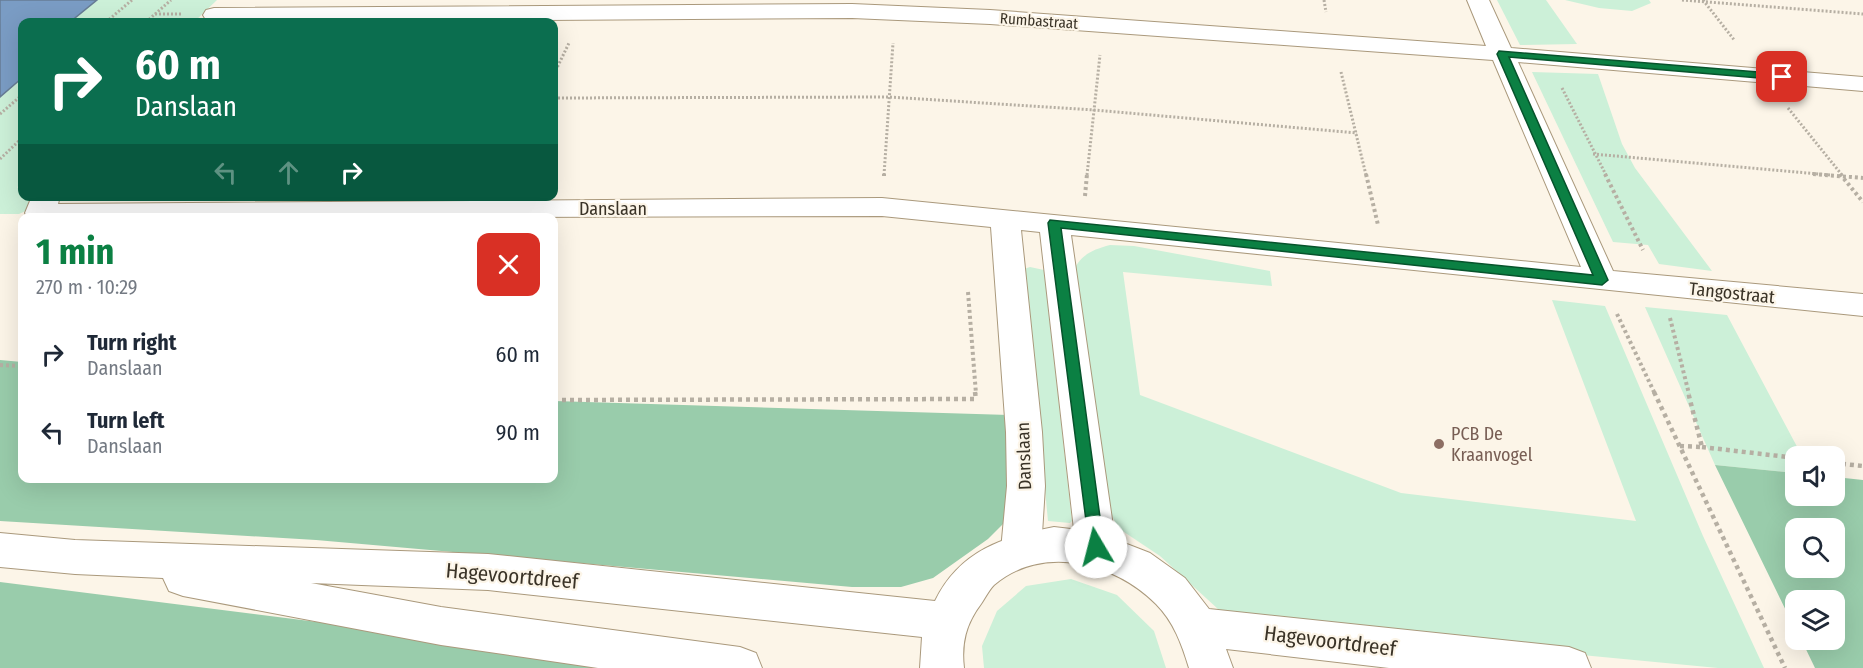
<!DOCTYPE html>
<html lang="en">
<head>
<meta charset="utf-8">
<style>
  :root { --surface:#fff; --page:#f6f6f7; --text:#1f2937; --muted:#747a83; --accent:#0b8043 }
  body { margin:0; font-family:"Fira Sans Condensed",sans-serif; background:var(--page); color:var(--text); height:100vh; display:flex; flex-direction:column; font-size:22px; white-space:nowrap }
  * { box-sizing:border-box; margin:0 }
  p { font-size:20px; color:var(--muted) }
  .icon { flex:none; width:33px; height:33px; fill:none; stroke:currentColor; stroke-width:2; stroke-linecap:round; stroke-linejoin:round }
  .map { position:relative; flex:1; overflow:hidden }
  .drawer { position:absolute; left:18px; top:213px; width:540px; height:270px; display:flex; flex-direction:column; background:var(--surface); border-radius:12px; box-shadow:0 6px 24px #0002 }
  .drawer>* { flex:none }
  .banner { position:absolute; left:18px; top:18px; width:540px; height:183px; border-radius:12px; box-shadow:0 6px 24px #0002; background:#0b6e4f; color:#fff; overflow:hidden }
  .controls { position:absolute; left:1785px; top:446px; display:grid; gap:12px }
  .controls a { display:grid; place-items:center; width:60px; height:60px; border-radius:12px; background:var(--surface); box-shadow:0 6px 24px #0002; font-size:30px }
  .pin { position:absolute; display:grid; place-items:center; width:51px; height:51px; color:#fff; margin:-26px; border-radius:12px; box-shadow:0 3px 9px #0006 }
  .me { position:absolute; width:66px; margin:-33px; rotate:352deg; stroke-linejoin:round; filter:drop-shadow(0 0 4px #0008) }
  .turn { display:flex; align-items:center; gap:21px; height:126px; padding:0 18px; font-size:27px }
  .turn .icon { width:78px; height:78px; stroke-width:2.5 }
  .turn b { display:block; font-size:42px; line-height:51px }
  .lanes { display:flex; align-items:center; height:57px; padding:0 18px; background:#0003; justify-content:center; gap:30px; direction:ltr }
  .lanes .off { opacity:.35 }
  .round { display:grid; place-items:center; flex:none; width:63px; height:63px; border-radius:12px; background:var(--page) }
  .headline { display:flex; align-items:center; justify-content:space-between; height:102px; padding:0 18px }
  h1 { font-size:36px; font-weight:700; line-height:45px; color:var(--accent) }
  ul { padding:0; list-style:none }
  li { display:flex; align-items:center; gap:18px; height:78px; padding:0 18px }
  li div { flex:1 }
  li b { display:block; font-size:22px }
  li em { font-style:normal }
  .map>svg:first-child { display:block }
  .green { fill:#ccf0d8 }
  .forest { fill:#99ccab; fill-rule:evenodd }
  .water { fill:#7a9cc4; stroke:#677c95; stroke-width:1.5 }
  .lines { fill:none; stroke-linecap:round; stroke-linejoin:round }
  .street-casing { stroke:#aa997c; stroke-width:2 }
  .secondary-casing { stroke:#aa997c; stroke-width:2 }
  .path-far2 { stroke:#b6afa3; stroke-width:3; stroke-dasharray:2 2; stroke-linecap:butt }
  .path-far1 { stroke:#b6afa3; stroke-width:4; stroke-dasharray:3 3; stroke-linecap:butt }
  .path { stroke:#b6afa3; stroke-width:4.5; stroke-dasharray:4 4; stroke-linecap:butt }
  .street { fill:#fff; fill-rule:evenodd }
  .secondary { fill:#fff; fill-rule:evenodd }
  .route { fill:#0b8043; stroke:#07532c; stroke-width:1.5 }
  .education-dot { fill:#8d6e63; stroke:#fcf5e8; stroke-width:2 }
  .labels { text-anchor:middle; stroke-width:4.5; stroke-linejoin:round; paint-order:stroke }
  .far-street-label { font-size:15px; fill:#3a3327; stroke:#fcf5e8 }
  .street-label { font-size:18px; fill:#3a3327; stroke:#fcf5e8 }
  .education-label { font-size:18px; fill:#785e54; stroke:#fcf5e8; text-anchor:start }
  .near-street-label { font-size:21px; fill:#3a3327; stroke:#fcf5e8 }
</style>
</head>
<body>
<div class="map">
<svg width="1863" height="668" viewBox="0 0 1863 668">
  <rect width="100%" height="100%" fill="#fcf5e8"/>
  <!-- green -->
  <g class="green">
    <polygon points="97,0 217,0 194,22 70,22"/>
    <polygon points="1497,0 1546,0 1577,44 1520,45"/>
    <polygon points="1565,0 1649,0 1651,3 1632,11 1599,8"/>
    <polygon points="1532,72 1598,74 1622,144 1635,168 1712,271 1659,264 1648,245 1613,242"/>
    <polygon points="22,78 22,185 17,187 22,191 22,196 32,198 30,209 19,214 0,214 0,97"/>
    <path d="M 1110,245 L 1134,246 L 1270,271 L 1272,286 L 1123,272 L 1140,395 L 1401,493 L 1636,521 L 1552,300 L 1605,306 L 1703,536 L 1764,668 L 1718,668 L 1256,624 L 1218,609 L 1160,556 L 1118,528 L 1109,510 L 1073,271 C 1082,254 1092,250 1110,245 Z"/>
    <polygon points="1030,267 1044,270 1072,521 1070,523 1048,521 1024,269"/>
    <polygon points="1645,307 1727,315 1802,456 1796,456 1795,473 1715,465"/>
    <polygon points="1071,579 1117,595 1154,631 1166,668 984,668 982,646 997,611 1026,586"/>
  </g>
  <!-- forest -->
  <g class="forest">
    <polygon points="0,360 22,362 22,478 554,478 554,401 1009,415 1015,497 1005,522 988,539 933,578 901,587 852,587 316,540 0,521"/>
    <path d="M 1715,465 L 1795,473 L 1796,495 L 1834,495 L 1835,477 L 1863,480 L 1863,668 L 1815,668 L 1801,639 L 1834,639 L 1834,600 L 1796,600 L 1795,629 ZM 1796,528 L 1834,528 L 1834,567 L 1796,567 Z"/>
    <polygon points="0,582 683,668 0,668"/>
  </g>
  <!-- water -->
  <polygon class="water" points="0,0 97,0 70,22 22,22 22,78 0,97"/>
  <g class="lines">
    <defs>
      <polygon id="street" points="1467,0 1489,0 1511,48 1863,77 1863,91 1518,62 1613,271 1863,294 1863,316 1071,235 1116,547 1110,559 1096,564 1082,559 1076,547 1040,232 1021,230 1042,432 1045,486 1041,550 1035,562 1021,567 1007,562 1001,550 1007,486 1006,432 991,227 882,216 28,218 25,213 32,196 60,196 58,204 882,198 1581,267 1493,60 990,24 852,18 214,22 206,20 203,15 206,10 214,8 852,4 990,10 1486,46"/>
      <path id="secondary" d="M 1054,527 L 1096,532 L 1150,553 L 1185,578 L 1209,609 L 1569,647 L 1585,653 L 1591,668 L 1389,668 L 1226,649 L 1233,668 L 1189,668 C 1182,645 1174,622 1156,604 C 1114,562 1042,544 994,585 C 989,590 985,598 981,604 C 966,624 961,643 964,668 L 920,668 L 922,637 L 488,590 L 311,583 L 441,607 L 740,647 L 756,653 L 762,668 L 598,668 L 441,645 L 183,596 L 169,591 L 163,578 L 75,574 L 0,567 L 0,533 L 75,540 L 488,554 L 935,601 C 960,550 1003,537 1054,527 Z"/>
    </defs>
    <!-- street casing -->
    <use href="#street" class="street-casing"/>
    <!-- secondary casing -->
    <use href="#secondary" class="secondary-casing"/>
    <!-- path-far2 -->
    <g class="path-far2">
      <polyline points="1324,0 1326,12"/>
      <polyline points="1682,0 1863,14"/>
      <polyline points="1703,0 1735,41"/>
      <polyline points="155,14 183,14"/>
      <polyline points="106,22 132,0"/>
      <polyline points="146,22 171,0"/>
      <polyline points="1341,72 1366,175"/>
      <polyline points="554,74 569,43"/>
      <polyline points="1562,88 1606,175"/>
      <polyline points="554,98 889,97 1094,110 1357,133"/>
      <polyline points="1788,108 1842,175"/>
      <polyline points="0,114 22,95"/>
      <polyline points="1593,154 1830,175"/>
      <polyline points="0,159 22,138"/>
      <polyline points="884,175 893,43"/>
      <polyline points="1087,175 1100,55"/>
    </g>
    <!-- path-far1 -->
    <g class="path-far1">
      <polyline points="1366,174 1378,225"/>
      <polyline points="1605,174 1643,250"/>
      <polyline points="1813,174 1863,178"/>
      <polyline points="1840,174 1863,202"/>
      <polyline points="884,176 884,174"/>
      <polyline points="1085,196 1087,174"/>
      <polyline points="968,292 976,394"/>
      <polyline points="1617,314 1655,394"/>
      <polyline points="1670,318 1689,394"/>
      <polyline points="0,365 22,366"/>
    </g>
    <!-- path -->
    <g class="path">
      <polyline points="975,392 976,400"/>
      <polyline points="1654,392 1785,668"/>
      <polyline points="554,400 975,399"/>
      <polyline points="1680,446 1702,447 1688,392"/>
      <polyline points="1702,447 1796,458"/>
      <polyline points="1834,463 1863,466"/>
    </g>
    <!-- street -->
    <use href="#street" class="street"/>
    <!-- secondary -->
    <use href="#secondary" class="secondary"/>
  </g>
  <!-- route -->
  <polygon class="route" points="1499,51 1782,74 1787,77 1782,80 1509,57 1608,280 1602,285 1061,228 1104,547 1101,552 1096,554 1090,552 1048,223 1050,220 1593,275 1497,54"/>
  <!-- markers -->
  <circle class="education-dot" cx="1439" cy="444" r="6"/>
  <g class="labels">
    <!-- far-street labels -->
    <g class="far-street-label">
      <text transform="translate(1039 21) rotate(4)" y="5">Rumbastraat</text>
    </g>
    <!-- street labels -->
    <g class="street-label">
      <text x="613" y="215">Danslaan</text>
      <text transform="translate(1732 293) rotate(6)" y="6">Tangostraat</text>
      <text transform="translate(1024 456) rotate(-92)" y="6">Danslaan</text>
    </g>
    <!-- education labels -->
    <g class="education-label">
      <text x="1451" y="440">PCB De<tspan x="1451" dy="21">Kraanvogel</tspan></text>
    </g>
    <!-- near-street labels -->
    <g class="near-street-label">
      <text transform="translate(512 576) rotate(5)" y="7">Hagevoortdreef</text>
      <text transform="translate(1330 641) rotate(7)" y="7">Hagevoortdreef</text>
    </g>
  </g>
</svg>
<div class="controls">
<a><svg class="icon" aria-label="sound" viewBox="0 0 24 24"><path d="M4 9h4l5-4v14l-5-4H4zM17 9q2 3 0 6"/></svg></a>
<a><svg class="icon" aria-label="search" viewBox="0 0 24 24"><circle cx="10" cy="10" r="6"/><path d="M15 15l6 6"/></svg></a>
<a><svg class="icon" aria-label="layers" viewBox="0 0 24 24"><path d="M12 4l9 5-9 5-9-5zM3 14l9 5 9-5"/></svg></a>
</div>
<div class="pin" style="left:1782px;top:77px;background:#d93025"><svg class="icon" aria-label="arrive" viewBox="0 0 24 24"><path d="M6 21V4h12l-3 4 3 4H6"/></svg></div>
<svg class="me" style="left:1096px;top:547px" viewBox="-20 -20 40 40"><circle r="19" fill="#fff"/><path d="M0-13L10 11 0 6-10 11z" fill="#0b8043"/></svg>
<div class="banner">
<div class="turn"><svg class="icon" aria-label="right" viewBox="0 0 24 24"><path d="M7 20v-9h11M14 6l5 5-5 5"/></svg><div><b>60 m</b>Danslaan</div></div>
<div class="lanes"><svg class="icon off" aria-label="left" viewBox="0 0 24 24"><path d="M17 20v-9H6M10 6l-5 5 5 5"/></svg><svg class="icon off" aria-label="ahead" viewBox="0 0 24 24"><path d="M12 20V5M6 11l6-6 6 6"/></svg><svg class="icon" aria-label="right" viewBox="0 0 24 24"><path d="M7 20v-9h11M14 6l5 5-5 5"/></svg></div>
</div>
<section class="drawer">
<div class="headline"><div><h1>1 min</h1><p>270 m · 10:29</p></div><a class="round" style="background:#d93025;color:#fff"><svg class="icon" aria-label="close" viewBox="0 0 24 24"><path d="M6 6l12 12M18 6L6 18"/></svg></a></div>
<ul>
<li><svg class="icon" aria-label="right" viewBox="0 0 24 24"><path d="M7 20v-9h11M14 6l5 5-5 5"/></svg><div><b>Turn right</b><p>Danslaan</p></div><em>60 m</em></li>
<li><svg class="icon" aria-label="left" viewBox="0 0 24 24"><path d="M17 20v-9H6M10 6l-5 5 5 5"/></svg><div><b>Turn left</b><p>Danslaan</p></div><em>90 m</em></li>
</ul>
</section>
</div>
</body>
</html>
